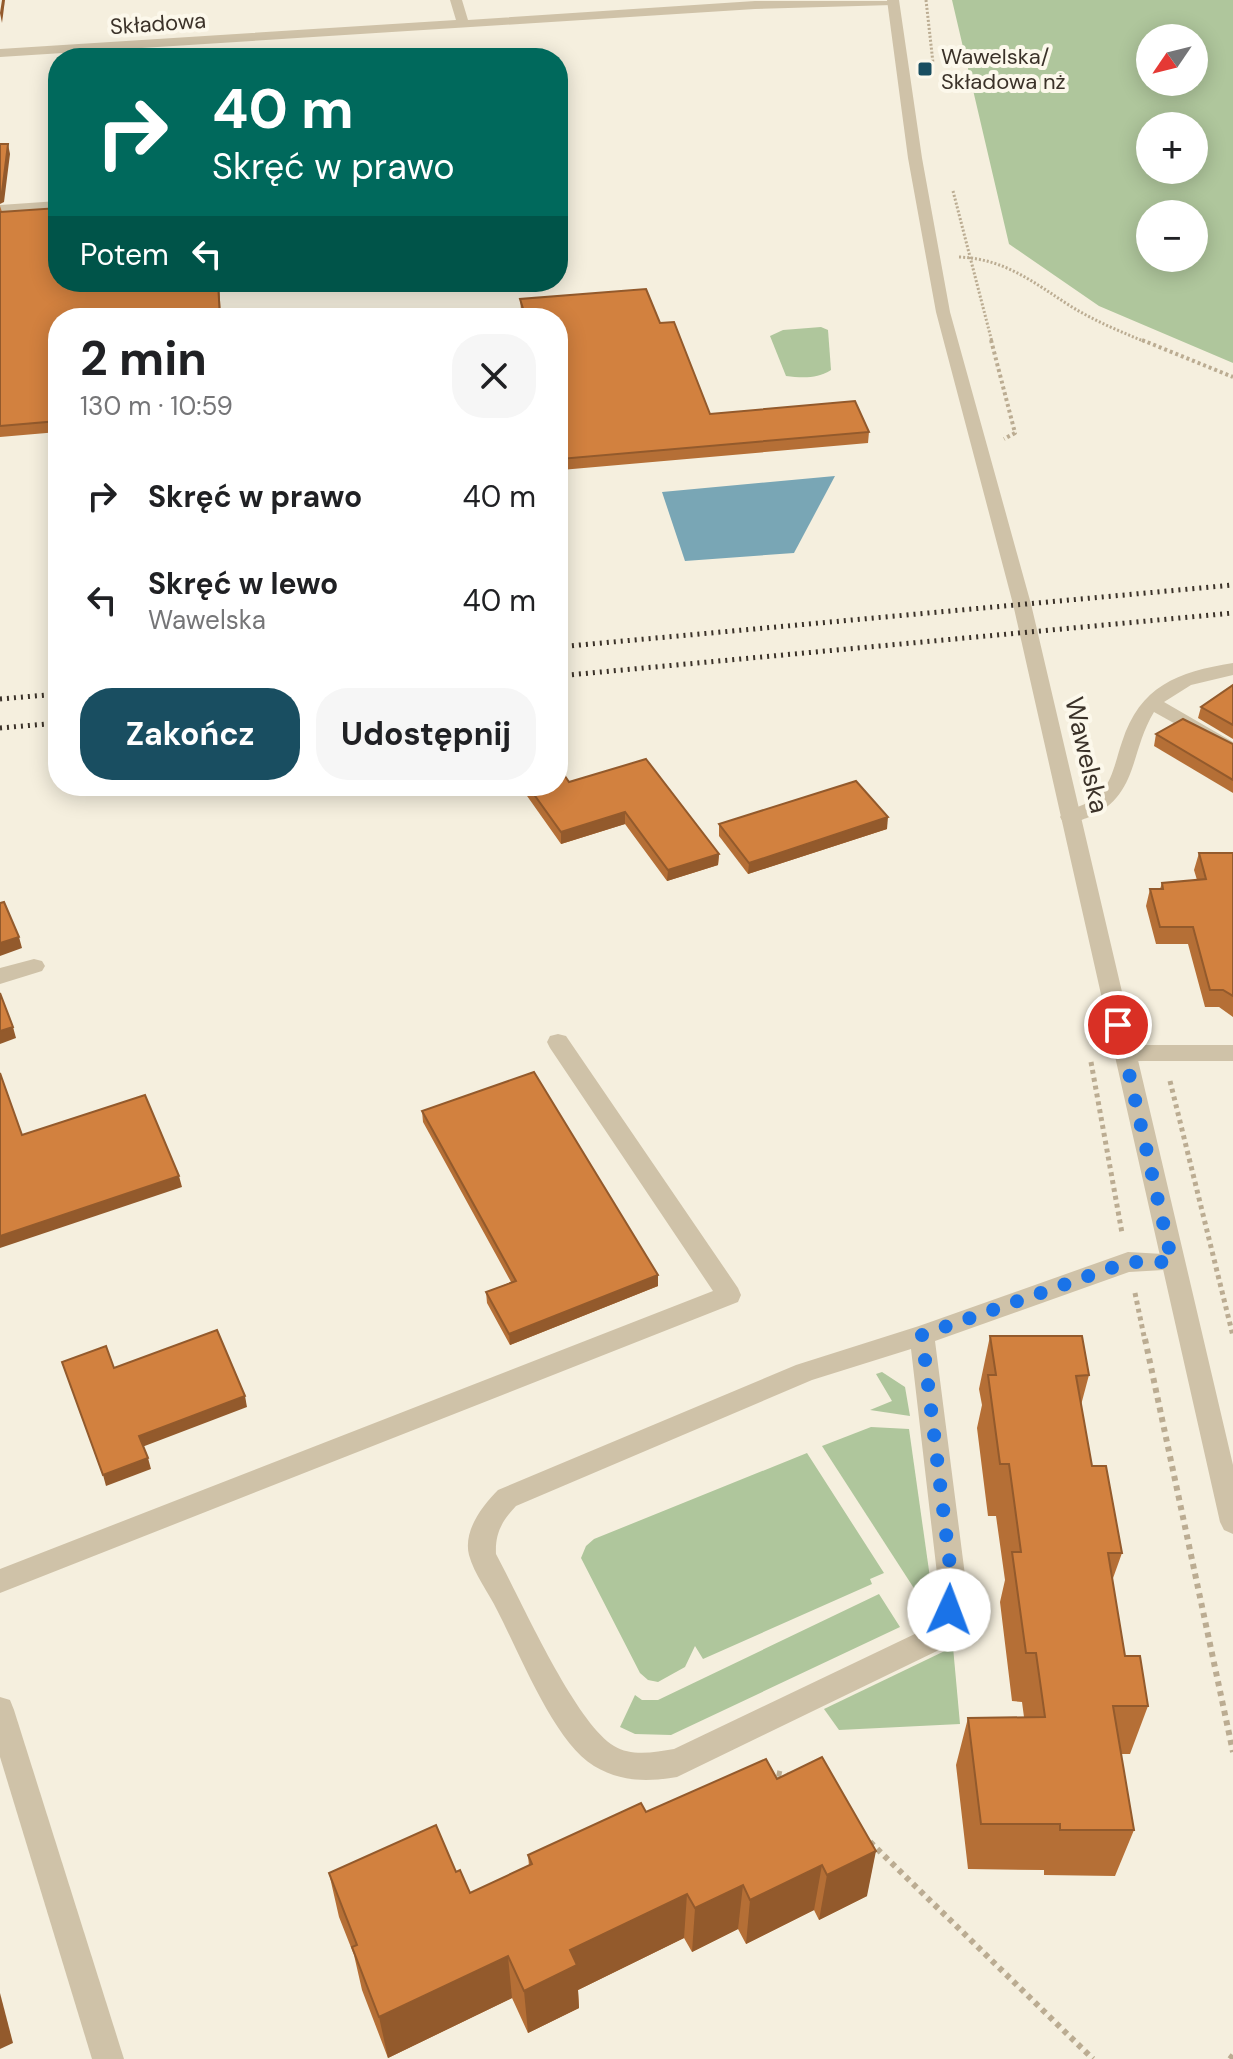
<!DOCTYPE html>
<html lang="pl">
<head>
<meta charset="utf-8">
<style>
  :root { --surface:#fff; --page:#f6f6f6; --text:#202124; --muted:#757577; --accent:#194e61 }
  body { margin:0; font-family:"DM Sans",sans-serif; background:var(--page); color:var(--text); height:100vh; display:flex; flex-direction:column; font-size:30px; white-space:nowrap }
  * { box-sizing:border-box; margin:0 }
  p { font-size:26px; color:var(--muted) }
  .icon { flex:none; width:44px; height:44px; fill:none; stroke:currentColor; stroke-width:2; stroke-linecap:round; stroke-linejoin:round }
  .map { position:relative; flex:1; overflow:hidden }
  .drawer { position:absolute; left:48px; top:308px; width:520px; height:488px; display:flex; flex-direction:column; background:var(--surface); border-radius:32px; box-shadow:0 4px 20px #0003 }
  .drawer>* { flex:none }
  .guide { position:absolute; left:48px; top:48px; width:520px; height:244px; border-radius:32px; box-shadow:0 4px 20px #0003; background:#00695c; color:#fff; overflow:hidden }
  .needle { width:52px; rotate:235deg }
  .buttons { position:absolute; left:1136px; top:24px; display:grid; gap:16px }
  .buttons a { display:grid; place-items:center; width:72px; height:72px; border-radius:50%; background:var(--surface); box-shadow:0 4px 20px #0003; font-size:40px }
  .pin { position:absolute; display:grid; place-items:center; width:68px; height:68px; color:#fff; margin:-34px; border:4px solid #fff; border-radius:50%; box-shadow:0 2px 8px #0007 }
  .me { position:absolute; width:88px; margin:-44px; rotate:2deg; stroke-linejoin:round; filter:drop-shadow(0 0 6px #0008) }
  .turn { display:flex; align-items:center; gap:28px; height:168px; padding:0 32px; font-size:36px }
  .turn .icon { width:104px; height:104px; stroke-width:2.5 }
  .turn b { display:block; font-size:56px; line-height:68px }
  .then { display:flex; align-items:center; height:76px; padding:0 32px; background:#0003; gap:16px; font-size:30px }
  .round { display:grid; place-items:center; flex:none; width:84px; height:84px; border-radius:32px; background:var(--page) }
  .overview { display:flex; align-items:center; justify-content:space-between; height:136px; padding:0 32px }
  h1 { font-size:48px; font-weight:700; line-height:60px }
  .cta { display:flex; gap:16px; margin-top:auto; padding:16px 32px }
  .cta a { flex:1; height:92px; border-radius:32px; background:var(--accent); color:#fff; font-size:32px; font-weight:700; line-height:92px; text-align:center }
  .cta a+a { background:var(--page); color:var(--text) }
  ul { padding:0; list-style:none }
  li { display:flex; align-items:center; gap:24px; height:104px; padding:0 32px }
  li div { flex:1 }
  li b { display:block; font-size:30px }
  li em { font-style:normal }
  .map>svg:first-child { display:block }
  .green { fill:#afc69c; fill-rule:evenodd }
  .water { fill:#79a6b5 }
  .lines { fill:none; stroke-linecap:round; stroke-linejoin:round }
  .path-far3 { stroke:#bbac92; stroke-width:3; stroke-dasharray:2 2; stroke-linecap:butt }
  .path-far2 { stroke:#bbac92; stroke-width:4; stroke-dasharray:3 3; stroke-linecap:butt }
  .path-far1 { stroke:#bbac92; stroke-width:5; stroke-dasharray:4 4; stroke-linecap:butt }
  .path { stroke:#bbac92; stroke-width:6; stroke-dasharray:5 5; stroke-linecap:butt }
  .service { fill:#cfc2a8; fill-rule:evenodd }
  .minor { fill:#cfc2a8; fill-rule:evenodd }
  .tertiary { fill:#cfc2a8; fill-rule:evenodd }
  .rail { stroke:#3b3229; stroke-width:5; stroke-dasharray:2 5; stroke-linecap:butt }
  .wall { fill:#b56f36 }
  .shaded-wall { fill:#935a2c }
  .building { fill:#d2813f; stroke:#935a2c; stroke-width:2 }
  .route { stroke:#1a73e8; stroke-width:14; stroke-dasharray:0 25.2 }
  .poi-dot { fill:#194e61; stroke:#fcf8eb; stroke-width:3 }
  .labels { text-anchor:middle; stroke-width:8; stroke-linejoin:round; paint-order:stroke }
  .far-street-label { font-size:22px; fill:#3b3229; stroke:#fcf8eb }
  .far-poi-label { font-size:22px; fill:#3b3229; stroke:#fcf8eb; text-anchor:start }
  .street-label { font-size:26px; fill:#3b3229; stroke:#fcf8eb }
</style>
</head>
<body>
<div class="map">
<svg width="1233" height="2059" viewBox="0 0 1233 2059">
  <rect width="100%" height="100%" fill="#f5efde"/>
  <!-- green -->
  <g class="green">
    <path d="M 952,0 L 1233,0 L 1233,363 L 1099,306 L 1009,244 ZM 1194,38 L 1194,82 L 1150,82 L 1150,38 ZM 1194,126 L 1194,170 L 1150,170 L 1150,126 ZM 1194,214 L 1194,258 L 1150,258 L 1150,214 Z"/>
    <path d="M 821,327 L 828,330 L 831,370 C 817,379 802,378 786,376 L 770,336 L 783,330 Z"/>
    <polygon points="882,1372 905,1387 910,1416 870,1410 892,1401 876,1374"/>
    <polygon points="871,1427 909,1429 934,1606 928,1610 822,1446"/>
    <polygon points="807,1453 884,1573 870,1579 872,1584 703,1659 695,1646 685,1667 658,1682 648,1680 640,1673 581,1558 586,1546 594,1539"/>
    <polygon points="879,1594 900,1627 671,1735 635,1734 620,1727 635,1695 642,1700 658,1700"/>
    <polygon points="953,1647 960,1724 839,1730 824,1709"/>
  </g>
  <!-- water -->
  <polygon class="water" points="835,476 794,553 685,561 662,492"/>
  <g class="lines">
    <!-- path-far3 -->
    <g class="path-far3">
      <polyline points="926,0 933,63"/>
      <polyline points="953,191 992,342"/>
      <path d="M 959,257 C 1006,259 1034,283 1072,307 C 1095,321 1121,332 1146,342"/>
    </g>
    <!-- path-far2 -->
    <g class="path-far2">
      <polyline points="991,340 1015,433 1004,439"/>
      <polyline points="1142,340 1233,377"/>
    </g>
    <!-- path-far1 -->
    <g class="path-far1">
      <polyline points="1091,1062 1122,1233"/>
      <polyline points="1170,1081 1233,1336"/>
      <polyline points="1135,1293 1145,1341"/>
    </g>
    <!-- path -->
    <g class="path">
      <polyline points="1145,1339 1233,1752"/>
      <polyline points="767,1771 789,1776"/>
      <polyline points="870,1842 1093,2059"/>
      <polyline points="1230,2059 1233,2055"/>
    </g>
    <!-- service -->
    <g class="service">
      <polygon points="58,201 58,209 0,213 0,205"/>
      <path d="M 1233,663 L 1233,675 L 1191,685 L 1164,702 L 1233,742 L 1233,756 L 1154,712 C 1129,753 1139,797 1087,818 C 1078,821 1072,824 1063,822 L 1060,817 L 1063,812 C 1076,807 1091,804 1101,793 C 1113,779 1116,759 1122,742 C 1140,686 1177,672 1233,663 Z"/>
      <polygon points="34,959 42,961 45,966 42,971 0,984 0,968"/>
      <polygon points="558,1034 566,1036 738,1288 741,1295 738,1302 0,1593 0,1569 713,1291 550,1048 547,1042 550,1036"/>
      <path d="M 1128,1252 L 1181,1255 L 1184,1262 L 1181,1269 L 1129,1272 L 935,1341 L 967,1591 L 955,1627 L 939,1650 L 677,1777 C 647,1782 621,1782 594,1766 C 554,1742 519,1652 497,1610 C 489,1593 474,1574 469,1555 C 463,1531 482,1506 498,1490 L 796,1365 L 919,1326 ZM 911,1349 L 939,1591 L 934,1611 L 919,1632 L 674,1749 C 655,1752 632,1757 614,1746 C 574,1721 521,1600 496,1554 C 495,1533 502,1521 516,1506 L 812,1380 Z"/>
      <polygon points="0,1697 10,1700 14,1710 124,2059 92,2059 0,1757"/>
    </g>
    <!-- minor -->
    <g class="minor">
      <polygon points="450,0 462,0 468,20 755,1 899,1 893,5 755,9 0,57 0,49 456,20"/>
      <polygon points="1125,1045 1233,1045 1233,1061 1125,1061 1117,1059 1114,1053 1117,1047"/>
    </g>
    <!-- tertiary -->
    <polygon class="tertiary" points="887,0 899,0 922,158 950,312 1031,604 1233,1465 1233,1534 1224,1530 1220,1522 1013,604 936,312 908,158"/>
    <!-- rail -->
    <g class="rail">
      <polyline points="558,647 1233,585"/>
      <polyline points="558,676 1233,613"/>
      <polyline points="0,699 58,694"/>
      <polyline points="0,728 58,723"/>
    </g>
  </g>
  <!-- wall -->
  <g class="wall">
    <polygon points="0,206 2,212 58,282 219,282 221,318 58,318 58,432 0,437"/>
    <polygon points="520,299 660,323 710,414 869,432 868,443 561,470 558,461 558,318 523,318 521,310"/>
    <polygon points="1233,685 1233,739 1198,718 1201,707"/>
    <polygon points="1156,734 1233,744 1233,793 1154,746"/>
    <polygon points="569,782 719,854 718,865 667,881 625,824 561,844 520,786 558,786"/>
    <polygon points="719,824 887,829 748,874 719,836"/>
    <polygon points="1199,853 1233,853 1233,1017 1219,1007 1205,1007 1188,944 1156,944 1146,906 1150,889 1160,889 1162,883 1197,880 1194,870"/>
    <polygon points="422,1111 658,1286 510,1345 487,1303 486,1292 511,1282 423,1122"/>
    <polygon points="990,1336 1089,1375 1081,1405 1092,1466 1122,1553 1112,1581 1125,1656 1148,1706 1130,1754 1121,1754 1134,1830 1115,1876 1044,1875 1044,1870 968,1869 956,1765 968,1718 1024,1717 1022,1702 1012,1701 1000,1602 1005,1580 996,1516 988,1516 977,1428 982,1405 979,1389"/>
    <polygon points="777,1779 867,1896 819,1920 814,1910 746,1944 738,1929 692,1952 684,1938 578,1990 579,2008 528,2033 512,1998 388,2058 362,1990 354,1955 339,1917 329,1873 456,1872 470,1893 529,1866 528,1855 646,1812"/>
  </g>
  <!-- shaded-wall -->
  <g class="shaded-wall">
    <polygon points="2,0 5,0 2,23 0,13"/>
    <polygon points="8,144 10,154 4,202 0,204 0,193"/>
    <polygon points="625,812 625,824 561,844 561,832"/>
    <polygon points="888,817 887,829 748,874 749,863"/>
    <polygon points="719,854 718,865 667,881 668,870"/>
    <polygon points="19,937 22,948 0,956 0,943"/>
    <polygon points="13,1027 16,1038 0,1044 0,1031"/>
    <polygon points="179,1176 182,1187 0,1248 0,1236"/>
    <polygon points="658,1275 658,1286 510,1345 509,1334"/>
    <polygon points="245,1396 247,1407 142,1447 139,1436"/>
    <polygon points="148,1458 151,1469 106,1486 103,1475"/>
    <polygon points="876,1851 867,1896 819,1920 827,1875"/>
    <polygon points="822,1865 814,1910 746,1944 750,1900"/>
    <polygon points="743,1885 738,1929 692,1952 695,1908"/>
    <polygon points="687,1894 684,1938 578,1990 579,2008 528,2033 524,1991 570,1950"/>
    <polygon points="508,1956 512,1998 388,2058 379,2017"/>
    <polygon points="0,1993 13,2043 0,2049"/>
  </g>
  <!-- building -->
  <g class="building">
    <polygon points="0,144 8,144 2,192 0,193"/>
    <polygon points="58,208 58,282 218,282 220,318 58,318 58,421 0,426 0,212"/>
    <polygon points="646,289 660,323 674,322 710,414 855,401 869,432 560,459 558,451 558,318 526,318 520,299"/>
    <polygon points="1233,685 1233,725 1201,707"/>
    <polygon points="1183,719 1233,744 1233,780 1156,734"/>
    <polygon points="646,759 719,854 668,870 625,812 561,832 528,786 558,786 558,766 569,782"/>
    <polygon points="856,781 888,817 749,863 719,824"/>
    <polygon points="1199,853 1233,853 1233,996 1223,990 1210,990 1193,927 1160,927 1150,889 1163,889 1162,883 1206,879"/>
    <polygon points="4,902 19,937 0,943 0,903"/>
    <polygon points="0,993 13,1027 0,1031"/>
    <polygon points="534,1072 658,1275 509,1334 486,1292 516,1281 422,1111"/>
    <polygon points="0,1073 22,1135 145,1095 179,1176 0,1236"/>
    <polygon points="217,1330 245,1396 139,1436 148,1458 103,1475 62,1362 106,1346 114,1368"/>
    <polygon points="990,1336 1082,1336 1089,1375 1076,1376 1092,1466 1106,1466 1122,1553 1108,1553 1125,1656 1140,1656 1148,1706 1113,1706 1134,1830 1060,1830 1060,1824 981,1824 968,1718 1045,1717 1036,1653 1026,1653 1012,1552 1021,1552 1009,1464 1000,1464 988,1375 996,1375"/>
    <polygon points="822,1757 876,1851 827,1875 822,1865 750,1900 743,1885 695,1908 687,1894 570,1950 577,1965 524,1991 508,1956 379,2017 352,1947 357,1945 329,1873 436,1825 456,1872 460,1870 470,1893 532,1864 528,1855 641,1803 646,1812 766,1759 777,1779"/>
  </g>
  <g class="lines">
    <!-- route -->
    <polyline class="route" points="949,1610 953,1591 922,1335 1128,1262 1172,1262 1118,1025"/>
  </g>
  <!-- markers -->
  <rect class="poi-dot" x="917" y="61" width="16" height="16" rx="4"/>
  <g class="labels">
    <!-- far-street labels -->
    <g class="far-street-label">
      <text transform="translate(158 23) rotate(-4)" y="8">Składowa</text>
    </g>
    <!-- far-poi labels -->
    <g class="far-poi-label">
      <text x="941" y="64">Wawelska/<tspan x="941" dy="25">Składowa nż</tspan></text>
    </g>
    <!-- street labels -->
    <g class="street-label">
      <text transform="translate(1087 755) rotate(77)" y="9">Wawelska</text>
    </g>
  </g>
</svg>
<div class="buttons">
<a><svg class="needle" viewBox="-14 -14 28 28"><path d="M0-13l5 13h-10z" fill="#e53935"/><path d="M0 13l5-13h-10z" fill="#757577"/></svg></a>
<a>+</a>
<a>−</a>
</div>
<div class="pin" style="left:1118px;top:1025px;background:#d93025"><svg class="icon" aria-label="arrive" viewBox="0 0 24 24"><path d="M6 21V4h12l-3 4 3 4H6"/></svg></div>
<svg class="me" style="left:949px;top:1610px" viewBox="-20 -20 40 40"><circle r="19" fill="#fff"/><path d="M0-13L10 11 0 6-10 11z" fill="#1a73e8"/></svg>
<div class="guide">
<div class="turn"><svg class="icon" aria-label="right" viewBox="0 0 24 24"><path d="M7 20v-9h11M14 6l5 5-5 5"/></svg><div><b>40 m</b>Skręć w prawo</div></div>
<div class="then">Potem<svg class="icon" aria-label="left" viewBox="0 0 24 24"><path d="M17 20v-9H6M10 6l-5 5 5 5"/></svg></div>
</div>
<section class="drawer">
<div class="overview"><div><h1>2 min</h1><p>130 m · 10:59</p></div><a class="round"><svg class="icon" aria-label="close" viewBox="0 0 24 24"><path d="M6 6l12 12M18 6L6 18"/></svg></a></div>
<ul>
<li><svg class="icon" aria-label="right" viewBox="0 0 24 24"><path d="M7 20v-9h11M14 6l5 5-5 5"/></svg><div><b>Skręć w prawo</b></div><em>40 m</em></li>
<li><svg class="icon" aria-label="left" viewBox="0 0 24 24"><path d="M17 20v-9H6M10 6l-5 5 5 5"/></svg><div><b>Skręć w lewo</b><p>Wawelska</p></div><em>40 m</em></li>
</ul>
<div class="cta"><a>Zakończ</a><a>Udostępnij</a></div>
</section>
</div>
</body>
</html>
